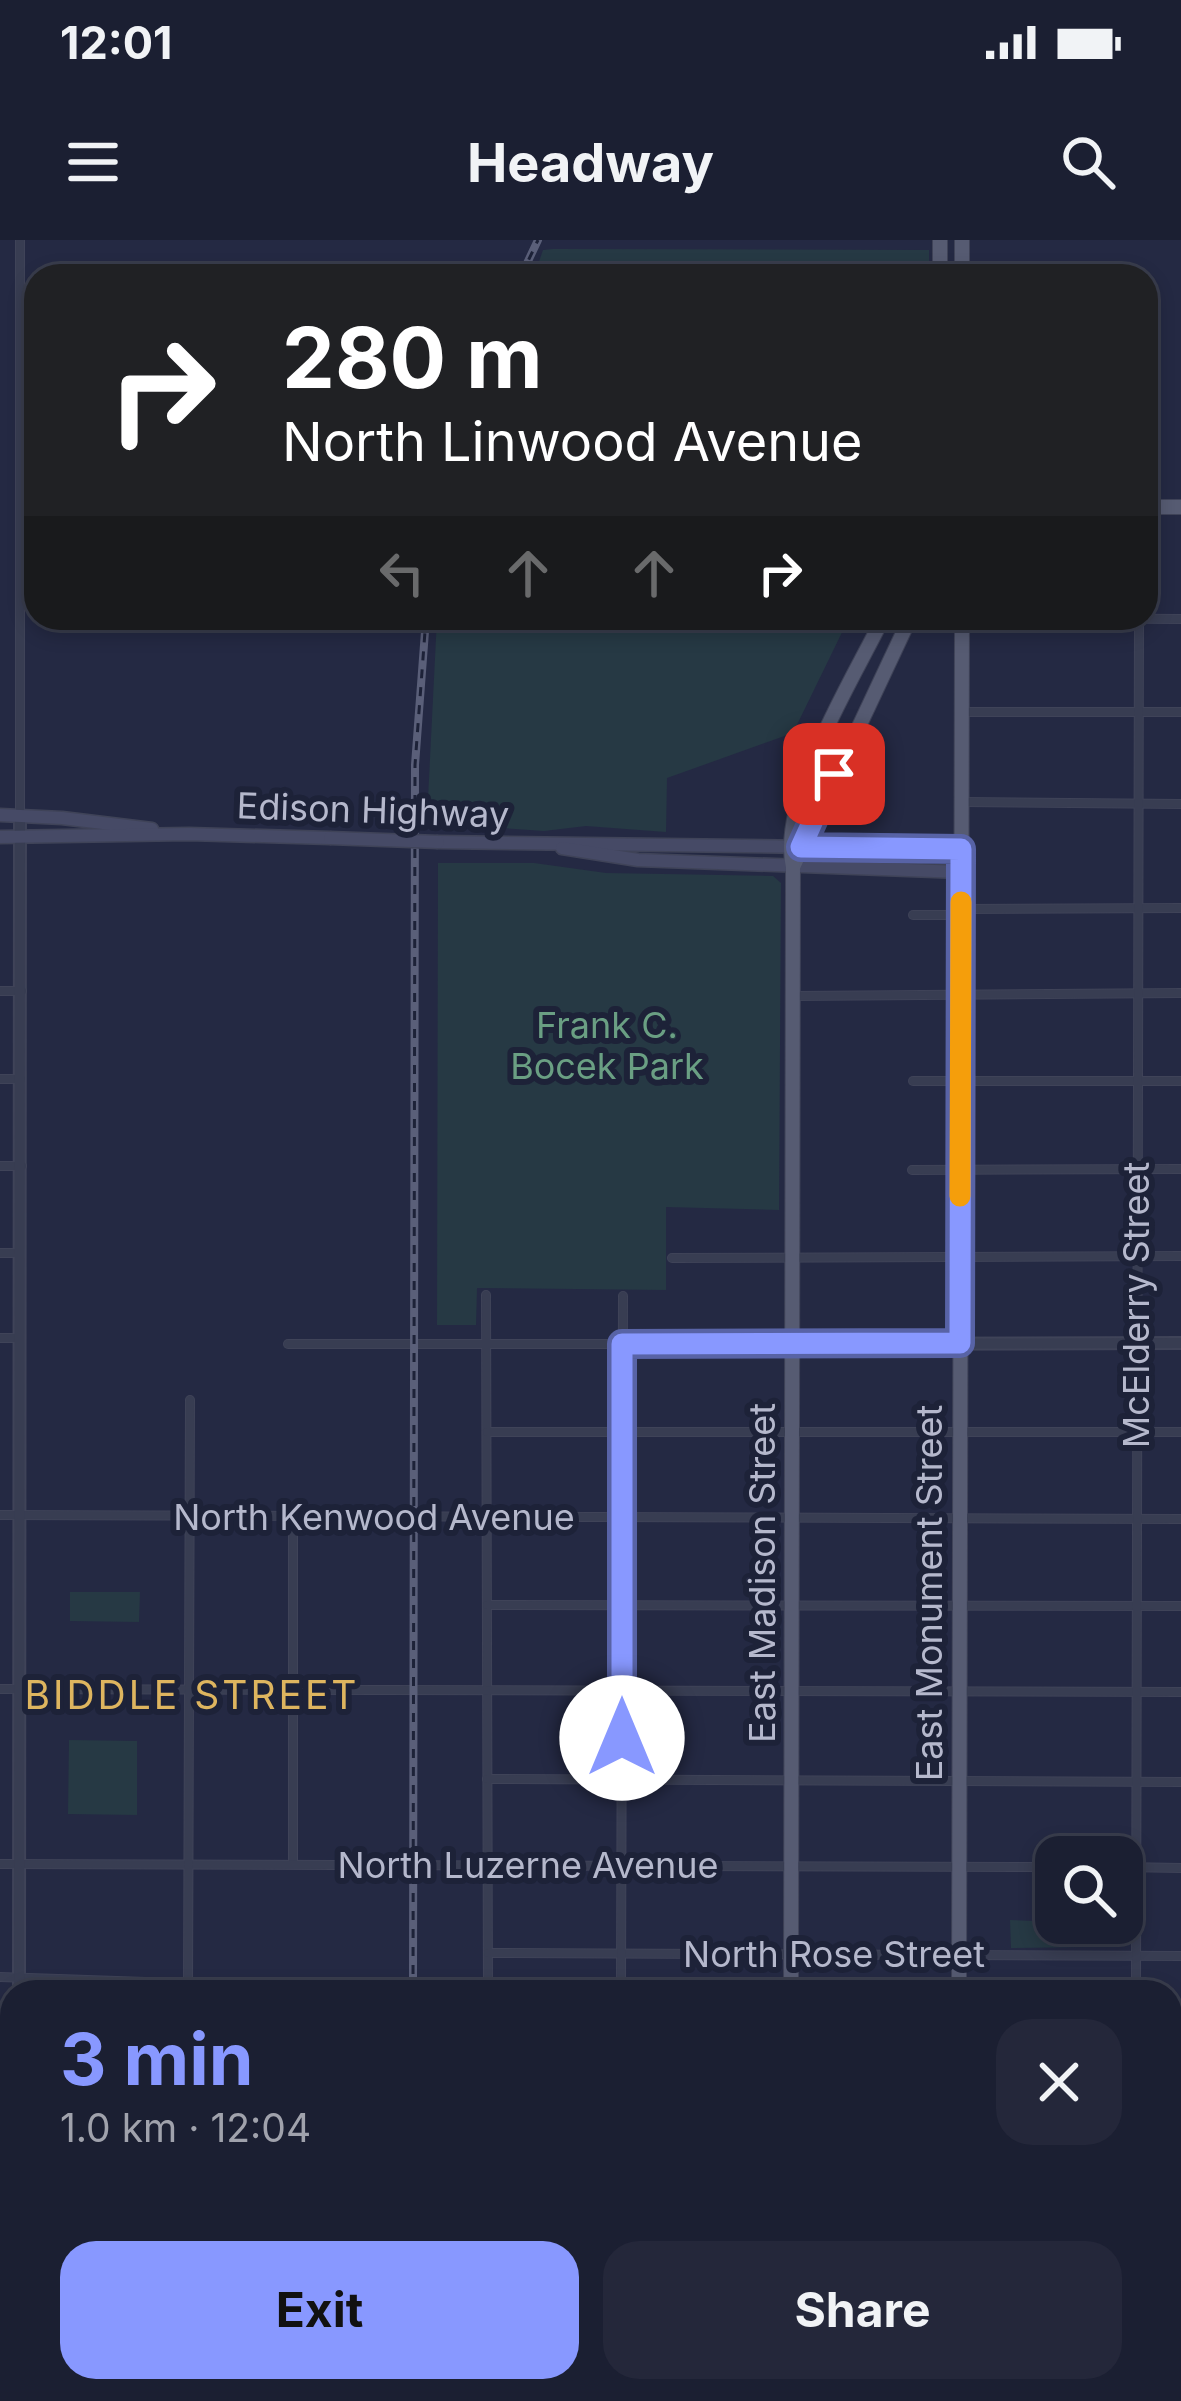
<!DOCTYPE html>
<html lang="en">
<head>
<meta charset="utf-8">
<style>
  :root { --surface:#1b1f32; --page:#24273a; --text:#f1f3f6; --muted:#a0a2ac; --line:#393d4d; --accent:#8898ff }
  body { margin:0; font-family:Inter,sans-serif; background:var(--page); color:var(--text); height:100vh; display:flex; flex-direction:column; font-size:45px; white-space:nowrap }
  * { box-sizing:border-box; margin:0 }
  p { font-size:39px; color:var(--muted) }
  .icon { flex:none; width:66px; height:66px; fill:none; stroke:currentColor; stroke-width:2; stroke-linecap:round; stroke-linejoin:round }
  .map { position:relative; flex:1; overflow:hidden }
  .drawer { position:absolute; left:0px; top:1740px; width:1182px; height:423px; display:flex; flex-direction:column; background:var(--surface); border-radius:36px 36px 0 0; box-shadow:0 6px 18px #0003,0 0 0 3px var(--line) }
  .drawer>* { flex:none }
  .hud { position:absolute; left:24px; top:24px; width:1134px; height:366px; border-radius:36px; box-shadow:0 6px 18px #0003,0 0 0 3px var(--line); background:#202124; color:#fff; overflow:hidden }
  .buttons { position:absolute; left:1035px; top:1596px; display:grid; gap:24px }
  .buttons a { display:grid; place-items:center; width:108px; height:108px; border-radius:24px; background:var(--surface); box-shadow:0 6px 18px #0003,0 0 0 3px var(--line); font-size:60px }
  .pin { position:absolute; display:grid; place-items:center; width:102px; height:102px; color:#fff; margin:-51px; border-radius:24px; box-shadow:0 6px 18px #0006 }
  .me { position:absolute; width:132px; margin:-66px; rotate:0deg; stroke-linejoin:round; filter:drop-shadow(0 0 9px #0008) }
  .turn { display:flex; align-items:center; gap:42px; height:252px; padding:0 60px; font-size:54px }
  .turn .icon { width:156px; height:156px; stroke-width:2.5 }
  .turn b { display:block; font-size:84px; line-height:102px }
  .lanes { display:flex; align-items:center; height:114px; padding:0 60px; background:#0003; justify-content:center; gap:60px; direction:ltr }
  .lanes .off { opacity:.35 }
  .round { display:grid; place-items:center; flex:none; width:126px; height:126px; border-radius:36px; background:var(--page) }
  .overview { display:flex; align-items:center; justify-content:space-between; height:204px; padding:0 60px }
  h1 { font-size:72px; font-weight:700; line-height:90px; color:var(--accent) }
  .cta { display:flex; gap:24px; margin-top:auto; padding:24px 60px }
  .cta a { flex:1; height:138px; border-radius:36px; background:var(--accent); color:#111; font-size:48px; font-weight:700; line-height:138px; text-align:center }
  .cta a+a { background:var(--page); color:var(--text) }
  .status { display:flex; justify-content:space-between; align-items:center; height:84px; padding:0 60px; background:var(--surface); direction:ltr }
  .status svg { height:33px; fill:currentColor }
  header { display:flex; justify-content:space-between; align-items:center; height:156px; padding:0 60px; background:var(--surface); font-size:54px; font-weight:700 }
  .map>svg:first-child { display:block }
  .green { fill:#263944 }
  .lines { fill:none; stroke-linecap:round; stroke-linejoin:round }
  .minor-casing { stroke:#3f4358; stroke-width:10 }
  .tertiary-casing { stroke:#3f4358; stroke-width:14 }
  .secondary-casing { stroke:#3f4358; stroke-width:15 }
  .primary-casing { stroke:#3f4358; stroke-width:16 }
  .minor { stroke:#383d52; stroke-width:8 }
  .tertiary { stroke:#383d52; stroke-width:10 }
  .secondary { stroke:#464a66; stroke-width:12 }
  .primary { stroke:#565b72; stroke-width:14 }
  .rail-casing { stroke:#5a5f79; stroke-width:8 }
  .rail { stroke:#1d2238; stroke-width:3; stroke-dasharray:9; stroke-linecap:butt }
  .secondary-bridge-casing { stroke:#3f4358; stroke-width:15; stroke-linecap:butt }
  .secondary-bridge { stroke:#464a66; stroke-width:12 }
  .route-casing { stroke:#5863a6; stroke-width:30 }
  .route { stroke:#8898ff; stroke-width:21 }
  .slow { stroke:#f59e0b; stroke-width:21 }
  .labels { text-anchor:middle; stroke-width:12; stroke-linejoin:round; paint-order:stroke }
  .street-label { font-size:36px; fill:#b5b8cc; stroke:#1d2238 }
  .park-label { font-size:36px; fill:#6a9f83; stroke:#1d2238 }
  .neighbourhood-label { font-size:39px; letter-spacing:3px; fill:#deb55f; stroke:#1d2238 }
</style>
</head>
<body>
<div class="status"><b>12:01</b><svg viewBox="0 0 49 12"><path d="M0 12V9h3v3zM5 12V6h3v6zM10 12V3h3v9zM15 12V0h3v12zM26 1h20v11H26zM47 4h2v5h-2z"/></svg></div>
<header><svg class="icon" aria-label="menu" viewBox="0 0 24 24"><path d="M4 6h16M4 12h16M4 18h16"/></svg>Headway<svg class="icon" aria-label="search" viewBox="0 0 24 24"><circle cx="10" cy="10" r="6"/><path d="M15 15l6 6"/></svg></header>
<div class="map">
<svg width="1181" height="2161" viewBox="0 0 1181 2161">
  <rect width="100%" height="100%" fill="#242943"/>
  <!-- green -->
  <g class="green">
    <polygon points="553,9 929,10 929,36 534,36 543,10"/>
    <polygon points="437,378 849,378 793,493 667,538 666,592 586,586 544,591 446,584 427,579"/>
    <polygon points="438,623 534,623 606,633 773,636 781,643 779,970 666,967 666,1050 477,1048 476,1085 437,1085"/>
    <polygon points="70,1352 140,1352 139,1382 70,1381"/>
    <polygon points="69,1500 137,1501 137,1575 68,1574"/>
    <polygon points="1010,1680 1085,1683 1085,1707 1011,1708"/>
  </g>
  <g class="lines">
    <defs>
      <g id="minor">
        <polyline points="20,0 20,574"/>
        <polyline points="1026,378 1181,379"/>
        <polyline points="961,472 1181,472"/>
        <polyline points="963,562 1181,564"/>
        <polyline points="962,669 1181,668"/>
        <polyline points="913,675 959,675"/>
        <polyline points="0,751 22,751"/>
        <polyline points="794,756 1181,753"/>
        <polyline points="0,839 21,839"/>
        <polyline points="913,841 1181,841"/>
        <polyline points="0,926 22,926"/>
        <polyline points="912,930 1181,929"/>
        <polyline points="0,1013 20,1013"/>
        <polyline points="672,1018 1181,1016"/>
        <polyline points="486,1055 488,1752"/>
        <polyline points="0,1098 20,1098"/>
        <polyline points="288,1104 791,1104"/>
        <polyline points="487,1192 1181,1192"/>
        <polyline points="0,1275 1181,1279"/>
        <polyline points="293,1278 293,1624"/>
        <polyline points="487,1365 1181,1366"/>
        <polyline points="0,1449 1181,1452"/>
        <polyline points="487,1539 1181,1542"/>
        <polyline points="0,1624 1056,1627"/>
        <polyline points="1122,1627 1181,1628"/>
        <polyline points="488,1713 1181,1716"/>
        <polyline points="0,1737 234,1745"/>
        <polyline points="188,1752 190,1160"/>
        <polyline points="621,1752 623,1056"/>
        <polyline points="1136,1752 1139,378"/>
        <polyline points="1170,1891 1181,1891"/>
        <polyline points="0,1975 12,1975"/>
        <polyline points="1170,1979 1181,1979"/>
        <polyline points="0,2061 12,2061"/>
        <polyline points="0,2149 12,2149"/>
        <polyline points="276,2151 276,2161"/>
        <polyline points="432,2151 438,2151"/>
        <polyline points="455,2151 789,2152"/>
        <polyline points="186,2161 187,2151"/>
      </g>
      <g id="tertiary">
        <polyline points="793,1104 1181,1103"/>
        <polyline points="19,1752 20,576"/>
        <polyline points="0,1799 12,1799"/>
        <polyline points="1170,1803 1181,1803"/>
        <polyline points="790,2152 1181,2153"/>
        <polyline points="17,2161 17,2151"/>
      </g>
      <g id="secondary">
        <polyline points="0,575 62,578 152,589"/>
        <polyline points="0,597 189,594 330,598"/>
        <polyline points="438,602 961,609"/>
        <polyline points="562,608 638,620 961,632"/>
      </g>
      <g id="primary">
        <polyline points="940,0 940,36"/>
        <polyline points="962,36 962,0"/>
        <polyline points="1146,267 1181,267"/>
        <polyline points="793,627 910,378"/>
        <path d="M 791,1752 L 793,627 C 778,559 852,441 883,378"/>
        <polyline points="959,1752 962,378"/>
        <polyline points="790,2161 790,2151"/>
        <polyline points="958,2161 958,2151"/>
      </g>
    </defs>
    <!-- minor casing -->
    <use href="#minor" class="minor-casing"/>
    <!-- tertiary casing -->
    <use href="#tertiary" class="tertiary-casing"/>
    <!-- secondary casing -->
    <use href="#secondary" class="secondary-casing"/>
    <!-- primary casing -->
    <use href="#primary" class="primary-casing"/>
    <!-- minor -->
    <use href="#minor" class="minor"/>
    <!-- tertiary -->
    <use href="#tertiary" class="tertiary"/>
    <!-- secondary -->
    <use href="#secondary" class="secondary"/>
    <!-- primary -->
    <use href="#primary" class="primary"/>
    <defs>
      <g id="rail">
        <polyline points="521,36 538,0"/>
        <polyline points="413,1752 415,525 426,378"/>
        <polyline points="387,2161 389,2151"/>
      </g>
    </defs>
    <!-- rail casing -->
    <use href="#rail" class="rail-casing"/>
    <!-- rail -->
    <use href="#rail" class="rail"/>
    <defs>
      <polyline id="secondary-bridge" points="330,598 438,602"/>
    </defs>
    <!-- secondary-bridge casing -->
    <use href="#secondary-bridge" class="secondary-bridge-casing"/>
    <!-- secondary-bridge -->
    <use href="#secondary-bridge" class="secondary-bridge"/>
  </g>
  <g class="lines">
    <defs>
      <polyline id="route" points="622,1498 622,1104 960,1103 961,609 801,607 834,534"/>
    </defs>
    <!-- route casing -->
    <use href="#route" class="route-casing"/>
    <!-- route -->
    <use href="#route" class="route"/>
    <!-- slow -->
    <polyline class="slow" points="960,956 961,662"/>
  </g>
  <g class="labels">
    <!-- street labels -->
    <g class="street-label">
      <text transform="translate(373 570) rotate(2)" y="13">Edison Highway</text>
      <text transform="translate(1136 1065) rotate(-90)" y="13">McElderry Street</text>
      <text x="374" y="1290">North Kenwood Avenue</text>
      <text transform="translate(762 1333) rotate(-90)" y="13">East Madison Street</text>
      <text transform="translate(929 1353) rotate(-90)" y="13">East Monument Street</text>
      <text x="528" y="1638">North Luzerne Avenue</text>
      <text x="834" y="1727">North Rose Street</text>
    </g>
    <!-- park labels -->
    <g class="park-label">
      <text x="607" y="798">Frank C.<tspan x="607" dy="41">Bocek Park</tspan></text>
    </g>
    <!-- neighbourhood labels -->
    <g class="neighbourhood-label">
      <text x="192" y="1469">BIDDLE STREET</text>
    </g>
  </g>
</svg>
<div class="buttons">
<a><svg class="icon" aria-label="search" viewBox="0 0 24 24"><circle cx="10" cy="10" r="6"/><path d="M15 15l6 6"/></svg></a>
</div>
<div class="pin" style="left:834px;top:534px;background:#d93025"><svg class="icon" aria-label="arrive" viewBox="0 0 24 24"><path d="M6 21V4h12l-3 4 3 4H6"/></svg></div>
<svg class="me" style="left:622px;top:1498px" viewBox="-20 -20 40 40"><circle r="19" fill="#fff"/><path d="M0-13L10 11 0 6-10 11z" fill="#8898ff"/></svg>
<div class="hud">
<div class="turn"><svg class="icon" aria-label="right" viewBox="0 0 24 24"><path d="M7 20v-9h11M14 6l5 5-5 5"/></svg><div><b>280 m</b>North Linwood Avenue</div></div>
<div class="lanes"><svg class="icon off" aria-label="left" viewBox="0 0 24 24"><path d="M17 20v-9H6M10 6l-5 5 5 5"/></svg><svg class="icon off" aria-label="ahead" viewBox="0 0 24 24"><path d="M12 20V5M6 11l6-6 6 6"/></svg><svg class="icon off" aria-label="ahead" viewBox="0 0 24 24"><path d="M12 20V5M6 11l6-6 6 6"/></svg><svg class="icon" aria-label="right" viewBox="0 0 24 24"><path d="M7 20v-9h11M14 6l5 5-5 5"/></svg></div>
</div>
<section class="drawer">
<div class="overview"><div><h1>3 min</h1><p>1.0 km · 12:04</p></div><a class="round"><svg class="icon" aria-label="close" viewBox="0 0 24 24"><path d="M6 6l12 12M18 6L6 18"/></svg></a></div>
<div class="cta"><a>Exit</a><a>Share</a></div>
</section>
</div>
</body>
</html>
